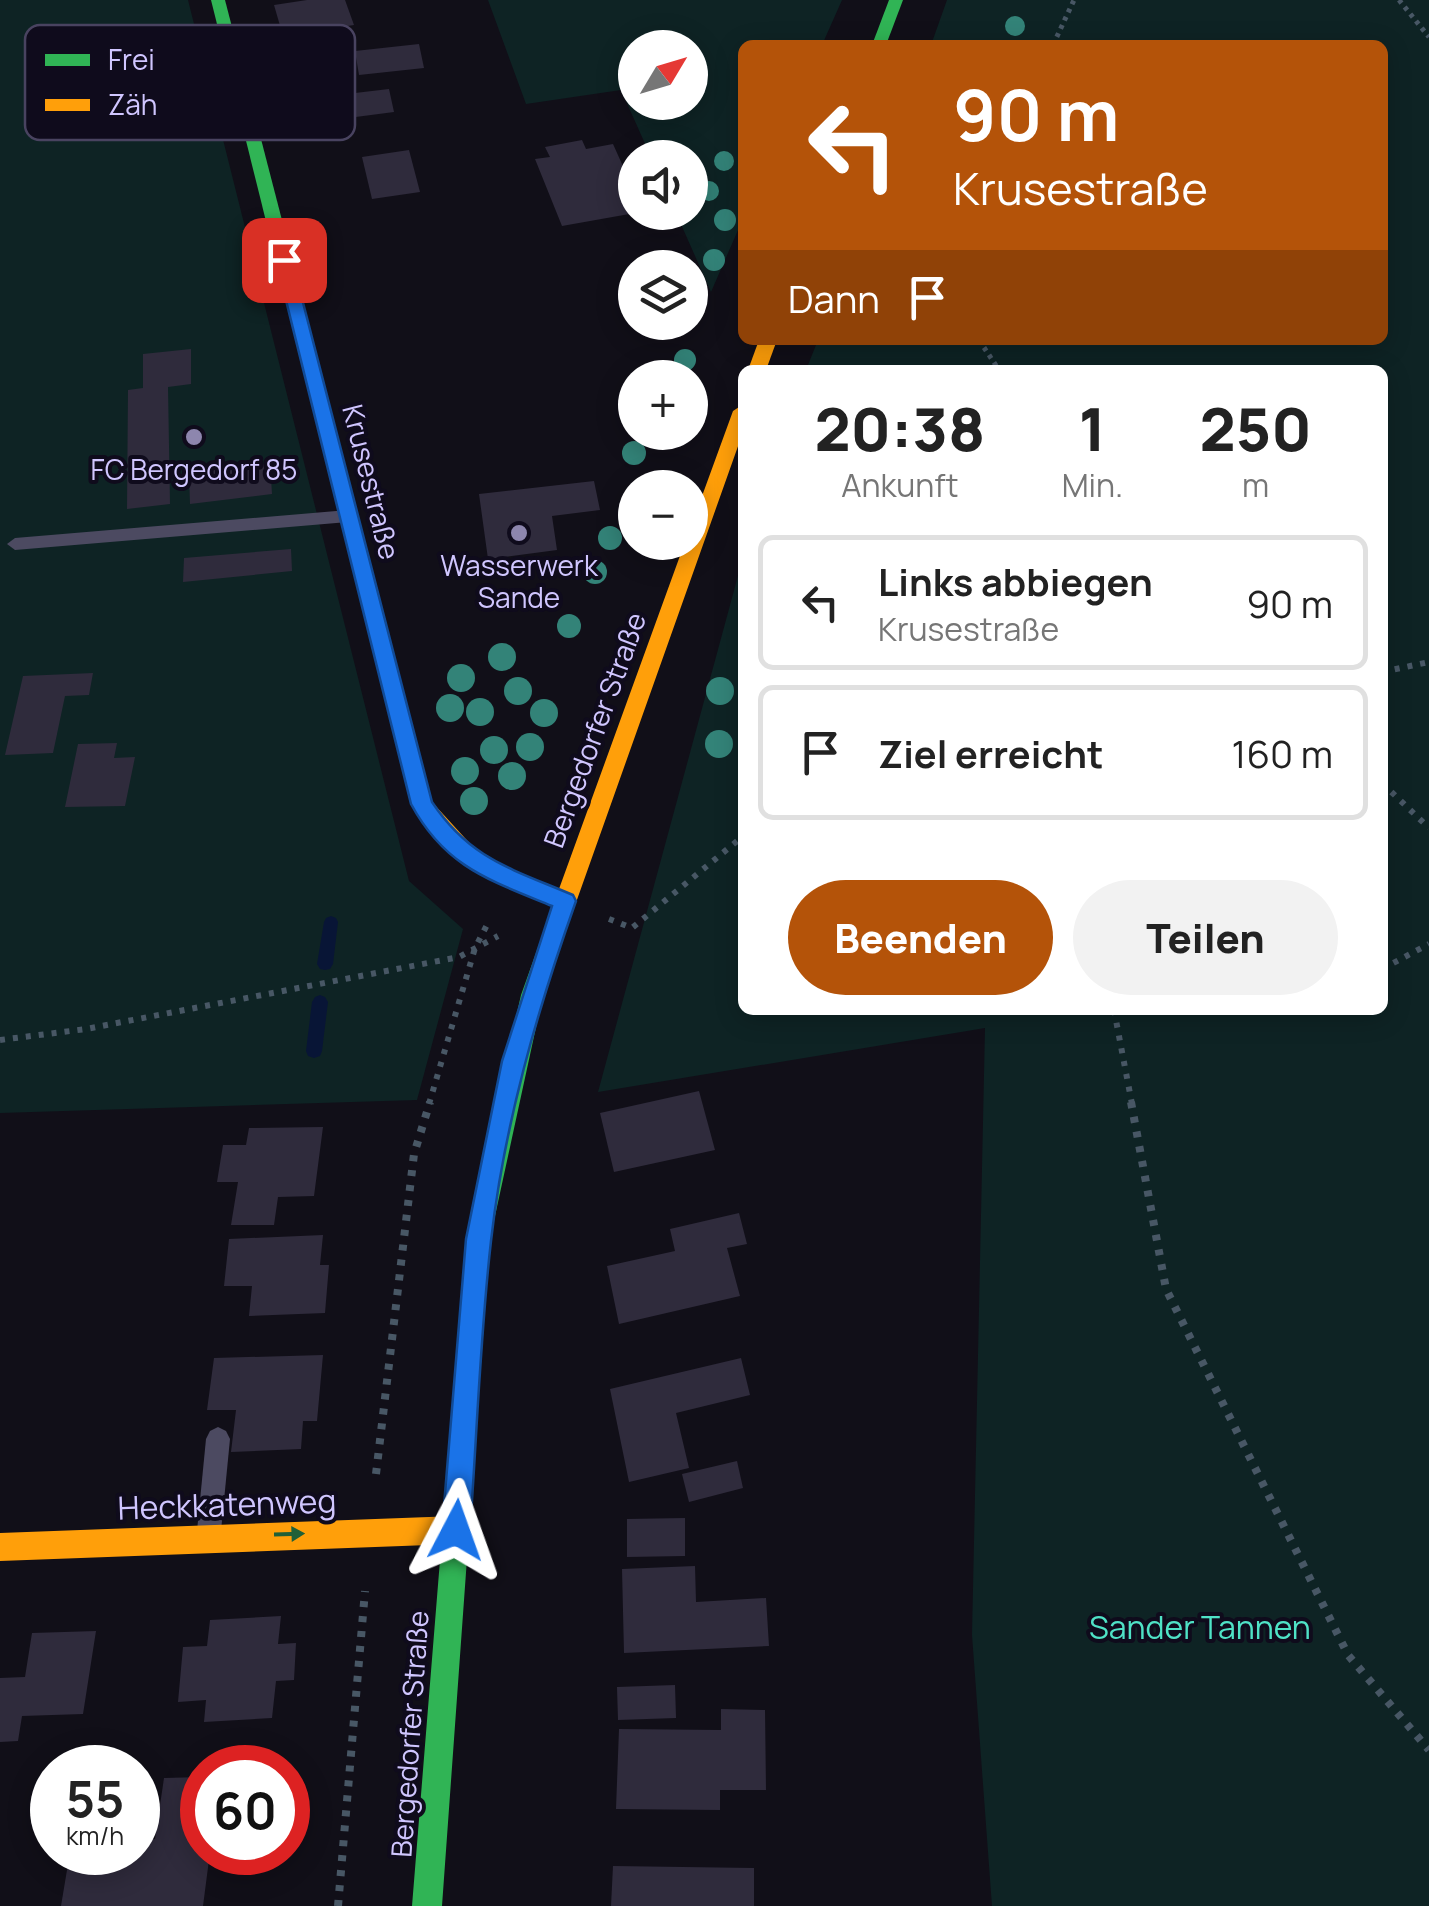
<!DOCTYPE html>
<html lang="de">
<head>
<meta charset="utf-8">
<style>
  :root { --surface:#fff; --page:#f2f2f2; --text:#222; --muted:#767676; --line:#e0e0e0; --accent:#b45309 }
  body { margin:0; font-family:Manrope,sans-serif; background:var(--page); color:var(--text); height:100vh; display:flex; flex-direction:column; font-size:38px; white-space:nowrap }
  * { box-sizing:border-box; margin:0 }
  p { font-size:32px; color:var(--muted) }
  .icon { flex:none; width:55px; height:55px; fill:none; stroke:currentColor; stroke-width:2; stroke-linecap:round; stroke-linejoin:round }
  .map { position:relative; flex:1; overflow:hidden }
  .sheet { position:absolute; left:738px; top:365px; width:650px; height:650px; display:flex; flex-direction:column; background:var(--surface); border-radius:15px; box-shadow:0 5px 25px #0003 }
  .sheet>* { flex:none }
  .banner { position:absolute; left:738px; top:40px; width:650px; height:305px; border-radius:15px; box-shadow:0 5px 25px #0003; background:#b45309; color:#fff; overflow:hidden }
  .needle { width:65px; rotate:52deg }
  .tools { position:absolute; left:618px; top:30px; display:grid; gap:20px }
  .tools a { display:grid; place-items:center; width:90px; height:90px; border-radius:50%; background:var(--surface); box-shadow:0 5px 25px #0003; font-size:50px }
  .speed { position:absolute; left:30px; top:1745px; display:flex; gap:20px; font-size:50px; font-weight:700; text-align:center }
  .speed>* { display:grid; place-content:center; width:130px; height:130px; border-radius:50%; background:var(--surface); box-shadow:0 5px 25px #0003; line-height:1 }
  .speed small { font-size:25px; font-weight:400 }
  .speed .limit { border:15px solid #d22; background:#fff; color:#111 }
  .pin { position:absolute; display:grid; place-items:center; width:85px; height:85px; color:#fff; margin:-42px; border-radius:20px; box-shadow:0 5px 15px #0006 }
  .me { position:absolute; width:110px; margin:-55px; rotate:4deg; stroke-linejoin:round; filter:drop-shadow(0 0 8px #0008) }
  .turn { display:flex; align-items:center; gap:35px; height:210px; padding:0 50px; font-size:45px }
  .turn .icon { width:130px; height:130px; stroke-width:2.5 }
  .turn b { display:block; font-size:70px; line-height:85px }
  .then { display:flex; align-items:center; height:95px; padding:0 50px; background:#0003; gap:20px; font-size:38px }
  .eta { display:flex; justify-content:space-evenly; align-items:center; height:170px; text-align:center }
  .eta b { font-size:60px; font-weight:800; line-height:70px }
  .cta { display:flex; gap:20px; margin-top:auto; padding:20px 50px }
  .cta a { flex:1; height:115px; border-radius:60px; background:var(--accent); color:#fff; font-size:40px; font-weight:800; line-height:115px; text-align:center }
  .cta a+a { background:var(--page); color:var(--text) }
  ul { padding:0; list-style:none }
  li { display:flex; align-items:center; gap:30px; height:135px; margin:0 20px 15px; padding:0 30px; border:5px solid var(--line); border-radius:15px }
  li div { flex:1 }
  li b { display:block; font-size:38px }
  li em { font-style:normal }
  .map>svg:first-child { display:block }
  .green { fill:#0e2324; fill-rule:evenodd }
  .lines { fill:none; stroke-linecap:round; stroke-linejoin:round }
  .stream { fill:#081536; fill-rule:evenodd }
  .building { fill:#2f2b3c }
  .path-far2 { stroke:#485765; stroke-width:5; stroke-dasharray:4 5; stroke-linecap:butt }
  .path-far1 { stroke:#485765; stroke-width:6; stroke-dasharray:5 8; stroke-linecap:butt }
  .path { stroke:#485765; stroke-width:8; stroke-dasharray:6 9; stroke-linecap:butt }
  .lane { fill:#4c4a61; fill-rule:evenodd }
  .fast { fill:#30b455; fill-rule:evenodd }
  .slow { fill:#ff9f0a; fill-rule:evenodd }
  .tree { fill:#338378 }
  .oneway { fill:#206038 }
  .route { fill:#1a73e8; stroke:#114b97; stroke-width:2.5 }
  .poi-dot { fill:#8d86ae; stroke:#0f0b1c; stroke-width:4 }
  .labels { text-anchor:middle; stroke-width:8; stroke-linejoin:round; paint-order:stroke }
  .poi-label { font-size:28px; fill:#d0c6ff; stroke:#0f0b1c }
  .street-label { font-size:28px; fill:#d0c6ff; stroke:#0f0b1c }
  .near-street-label { font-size:32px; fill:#d0c6ff; stroke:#0f0b1c }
  .near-park-label { font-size:32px; fill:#4fe2c6; stroke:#0f0b1c }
  .key { fill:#0f0b1c; stroke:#494360; stroke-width:2.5 }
  .key-label { font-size:28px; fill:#d0c6ff }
</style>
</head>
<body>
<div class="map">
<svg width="1429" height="1906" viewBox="0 0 1429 1906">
  <rect width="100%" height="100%" fill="#110f18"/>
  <!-- green -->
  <g class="green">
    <polygon points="0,0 188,0 409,881 463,929 417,1100 0,1113"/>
    <path d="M 488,0 L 842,0 L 822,45 L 742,45 L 742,221 L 711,292 L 676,213 L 690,212 L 690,158 L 651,157 L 621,90 L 526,104 ZM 635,48 L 690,48 L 690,102 L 635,102 Z"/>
    <polygon points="947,0 1429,0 1429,1906 992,1906 972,1635 985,1028 598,1092 742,561 742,1010 1382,1010 1382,370 806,370 818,340 1382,340 1382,45 931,45"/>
  </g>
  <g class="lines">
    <!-- stream -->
    <g class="stream">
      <polygon points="331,916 336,918 338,922 333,964 330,969 325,970 320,969 317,964 324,922 326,918"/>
      <polygon points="320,995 325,997 328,1002 322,1051 320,1056 314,1058 308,1056 306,1051 312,1002 315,997"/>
    </g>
  </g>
  <!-- building -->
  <g class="building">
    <polygon points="307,0 345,0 354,25 283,36 274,5"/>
    <polygon points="419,44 424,68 359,75 355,51"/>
    <polygon points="389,89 394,112 325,121 321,97"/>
    <polygon points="582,140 586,149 613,144 635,193 635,213 562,226 535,159 550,157 545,147"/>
    <polygon points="409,150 420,192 372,199 362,157"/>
    <polygon points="191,349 191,384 168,387 170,504 127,509 128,390 143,388 143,354"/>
    <polygon points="270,463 272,494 190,504 189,473"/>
    <polygon points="594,481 600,510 552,516 557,550 488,559 479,494"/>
    <polygon points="291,549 292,571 183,582 184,558"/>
    <polygon points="93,673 89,695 65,696 53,753 5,755 23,676"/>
    <polygon points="117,743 114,758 135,757 125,806 65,807 78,744"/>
    <polygon points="699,1091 715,1150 614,1172 600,1113"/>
    <polygon points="323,1127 314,1196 278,1197 274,1225 231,1225 238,1182 217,1182 223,1145 246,1145 249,1128"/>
    <polygon points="739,1213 747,1244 727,1248 740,1296 619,1324 607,1266 675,1251 670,1229"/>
    <polygon points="323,1235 320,1265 329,1265 325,1313 249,1316 252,1286 224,1286 229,1239"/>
    <polygon points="323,1355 317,1421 303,1421 301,1449 231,1452 236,1410 207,1410 214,1358"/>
    <polygon points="741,1358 750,1395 676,1413 689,1468 629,1482 610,1389"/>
    <polygon points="737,1461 743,1488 689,1502 682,1474"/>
    <polygon points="685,1518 685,1556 627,1557 627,1519"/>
    <polygon points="695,1566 696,1602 766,1598 769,1646 624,1653 622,1569"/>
    <polygon points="281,1616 278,1644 296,1643 294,1680 276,1681 272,1718 204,1722 206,1700 178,1702 183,1647 207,1646 210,1620"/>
    <polygon points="96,1631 83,1714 22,1716 18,1741 0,1742 0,1678 25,1677 32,1633"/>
    <polygon points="675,1685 676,1718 618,1720 617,1687"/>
    <polygon points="721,1709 765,1710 766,1790 720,1790 720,1810 616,1809 619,1729 721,1730"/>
    <polygon points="202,1777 202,1852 210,1852 203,1906 61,1906 70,1852 138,1852 138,1839 155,1839 164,1778"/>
    <polygon points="613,1866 754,1868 754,1906 611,1906"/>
  </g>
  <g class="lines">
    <!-- path-far2 -->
    <g class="path-far2">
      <polyline points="1399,0 1429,37"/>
      <polyline points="1053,45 1074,0"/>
      <polyline points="979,340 999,370"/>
    </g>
    <!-- path-far1 -->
    <g class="path-far1">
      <polyline points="1382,672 1429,662"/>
      <polyline points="1382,783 1429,828"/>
      <polyline points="609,919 632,928 742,837"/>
      <polyline points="1382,969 1429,944"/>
      <polyline points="1114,1010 1132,1104"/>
      <polyline points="0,1040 86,1029 459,957 498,936"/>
      <polyline points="429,1104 475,948 489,921"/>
    </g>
    <!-- path -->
    <g class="path">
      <polyline points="1131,1102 1166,1289 1348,1655 1429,1750"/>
      <polyline points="376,1474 414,1154 430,1102"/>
      <polyline points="338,1906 365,1591"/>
    </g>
    <!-- lane -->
    <g class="lane">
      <polygon points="348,510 356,516 348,522 15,550 7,544 15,538"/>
      <polygon points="218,1427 226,1431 230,1439 221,1531 218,1540 209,1543 200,1540 197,1531 206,1439 210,1431"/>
    </g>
    <!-- fast -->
    <g class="fast">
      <polygon points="211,0 225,0 378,591 368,598 358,591"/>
      <polygon points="889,0 903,0 886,45 872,45"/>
      <polygon points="562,902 570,904 573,911 543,995 490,1239 442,1906 412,1906 466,1239 521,995 551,911 554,904"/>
    </g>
    <!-- slow -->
    <g class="slow">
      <polygon points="759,340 777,340 766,370 748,370"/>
      <path d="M 742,405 L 742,435 L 573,911 L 570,918 L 554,918 L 553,906 C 496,885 449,862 415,810 L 358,591 L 368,584 L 378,591 L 432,802 L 474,848 L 510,869 L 559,889 L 685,542 L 690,542 L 690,529 L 733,411 Z"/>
      <polygon points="456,1516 466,1520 470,1530 466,1540 456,1544 0,1561 0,1533"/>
    </g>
  </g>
  <!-- trees -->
  <g class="tree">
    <circle cx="1015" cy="26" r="10"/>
    <circle cx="724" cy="161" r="10"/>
    <circle cx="709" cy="191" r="10"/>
    <circle cx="725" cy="220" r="11"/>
    <circle cx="714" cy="260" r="11"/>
    <circle cx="685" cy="360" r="11"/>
    <circle cx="634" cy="453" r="12"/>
    <circle cx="610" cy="538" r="12"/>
    <circle cx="595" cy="572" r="12"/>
    <circle cx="569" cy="626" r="12"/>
    <circle cx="502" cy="657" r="14"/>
    <circle cx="461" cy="678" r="14"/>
    <circle cx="518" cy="691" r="14"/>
    <circle cx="720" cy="691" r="14"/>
    <circle cx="450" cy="708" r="14"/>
    <circle cx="480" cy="712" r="14"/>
    <circle cx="544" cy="713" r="14"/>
    <circle cx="719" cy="744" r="14"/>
    <circle cx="530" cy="747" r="14"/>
    <circle cx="494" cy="750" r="14"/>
    <circle cx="465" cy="771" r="14"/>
    <circle cx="512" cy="776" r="14"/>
    <circle cx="474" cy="801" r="14"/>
  </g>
  <!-- one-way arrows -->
  <defs><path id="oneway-solid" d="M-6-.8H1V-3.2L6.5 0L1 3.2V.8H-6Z" transform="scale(2.5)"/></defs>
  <use class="oneway" href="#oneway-solid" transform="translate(289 1534) rotate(-2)"/>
  <!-- route -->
  <path class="route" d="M 284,255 L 292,260 L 432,802 C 470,859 512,869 573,895 L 576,901 C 537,1011 504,1125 491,1241 C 480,1337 477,1434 470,1530 L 466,1540 L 456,1544 L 446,1540 L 442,1530 L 466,1239 L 502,1061 L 552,906 C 489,880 445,867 411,804 L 276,260 Z"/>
  <!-- markers -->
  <g class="poi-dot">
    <circle cx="194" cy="437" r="10"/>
    <circle cx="519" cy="533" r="10"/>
  </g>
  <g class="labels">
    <!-- poi labels -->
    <g class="poi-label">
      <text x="194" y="480">FC Bergedorf 85</text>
      <text x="519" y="576">Wasserwerk<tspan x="519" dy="32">Sande</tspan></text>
    </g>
    <!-- street labels -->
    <g class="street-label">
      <text transform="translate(371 482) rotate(76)" y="10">Krusestraße</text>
      <text transform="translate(595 730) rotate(-70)" y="10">Bergedorfer Straße</text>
      <text transform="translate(410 1734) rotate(-86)" y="10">Bergedorfer Straße</text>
    </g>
    <!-- near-street labels -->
    <g class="near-street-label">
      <text transform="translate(227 1505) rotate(-2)" y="11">Heckkatenweg</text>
    </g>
    <!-- near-park labels -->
    <g class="near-park-label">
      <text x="1200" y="1639">Sander Tannen</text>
    </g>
  </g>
  <!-- legend -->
  <rect x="25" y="25" width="330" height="115" rx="15" class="key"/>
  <rect x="45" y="54" width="45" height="12" fill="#30b455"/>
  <rect x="45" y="99" width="45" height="12" fill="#ff9f0a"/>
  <g class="key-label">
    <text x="108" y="70">Frei</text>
    <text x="108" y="115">Zäh</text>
  </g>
</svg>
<div class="tools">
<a><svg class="needle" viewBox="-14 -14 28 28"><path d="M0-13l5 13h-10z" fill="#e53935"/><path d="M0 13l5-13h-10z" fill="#767676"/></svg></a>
<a><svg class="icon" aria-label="sound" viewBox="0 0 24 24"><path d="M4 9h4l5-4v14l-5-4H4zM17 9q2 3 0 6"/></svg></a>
<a><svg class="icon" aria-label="layers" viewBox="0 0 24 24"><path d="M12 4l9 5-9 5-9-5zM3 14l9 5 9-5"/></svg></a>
<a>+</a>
<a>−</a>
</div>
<div class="speed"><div>55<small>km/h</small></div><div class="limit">60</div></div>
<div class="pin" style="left:284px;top:260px;background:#d93025"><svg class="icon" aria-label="arrive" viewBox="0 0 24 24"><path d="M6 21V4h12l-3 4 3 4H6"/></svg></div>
<svg class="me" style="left:456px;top:1530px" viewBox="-20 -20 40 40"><path d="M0-17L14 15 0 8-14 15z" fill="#1a73e8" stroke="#fff" stroke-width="4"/></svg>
<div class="banner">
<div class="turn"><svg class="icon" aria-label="left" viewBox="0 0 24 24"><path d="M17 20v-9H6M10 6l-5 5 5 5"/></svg><div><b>90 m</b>Krusestraße</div></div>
<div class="then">Dann<svg class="icon" aria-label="arrive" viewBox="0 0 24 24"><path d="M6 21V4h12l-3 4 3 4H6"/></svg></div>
</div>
<section class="sheet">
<div class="eta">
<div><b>20:38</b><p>Ankunft</p></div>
<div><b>1</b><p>Min.</p></div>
<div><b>250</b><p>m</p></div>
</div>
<ul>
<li><svg class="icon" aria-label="left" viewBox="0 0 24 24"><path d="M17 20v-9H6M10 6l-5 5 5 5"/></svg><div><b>Links abbiegen</b><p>Krusestraße</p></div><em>90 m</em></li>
<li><svg class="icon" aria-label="arrive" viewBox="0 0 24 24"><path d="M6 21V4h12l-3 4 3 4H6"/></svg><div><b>Ziel erreicht</b></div><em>160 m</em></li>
</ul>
<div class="cta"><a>Beenden</a><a>Teilen</a></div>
</section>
</div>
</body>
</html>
